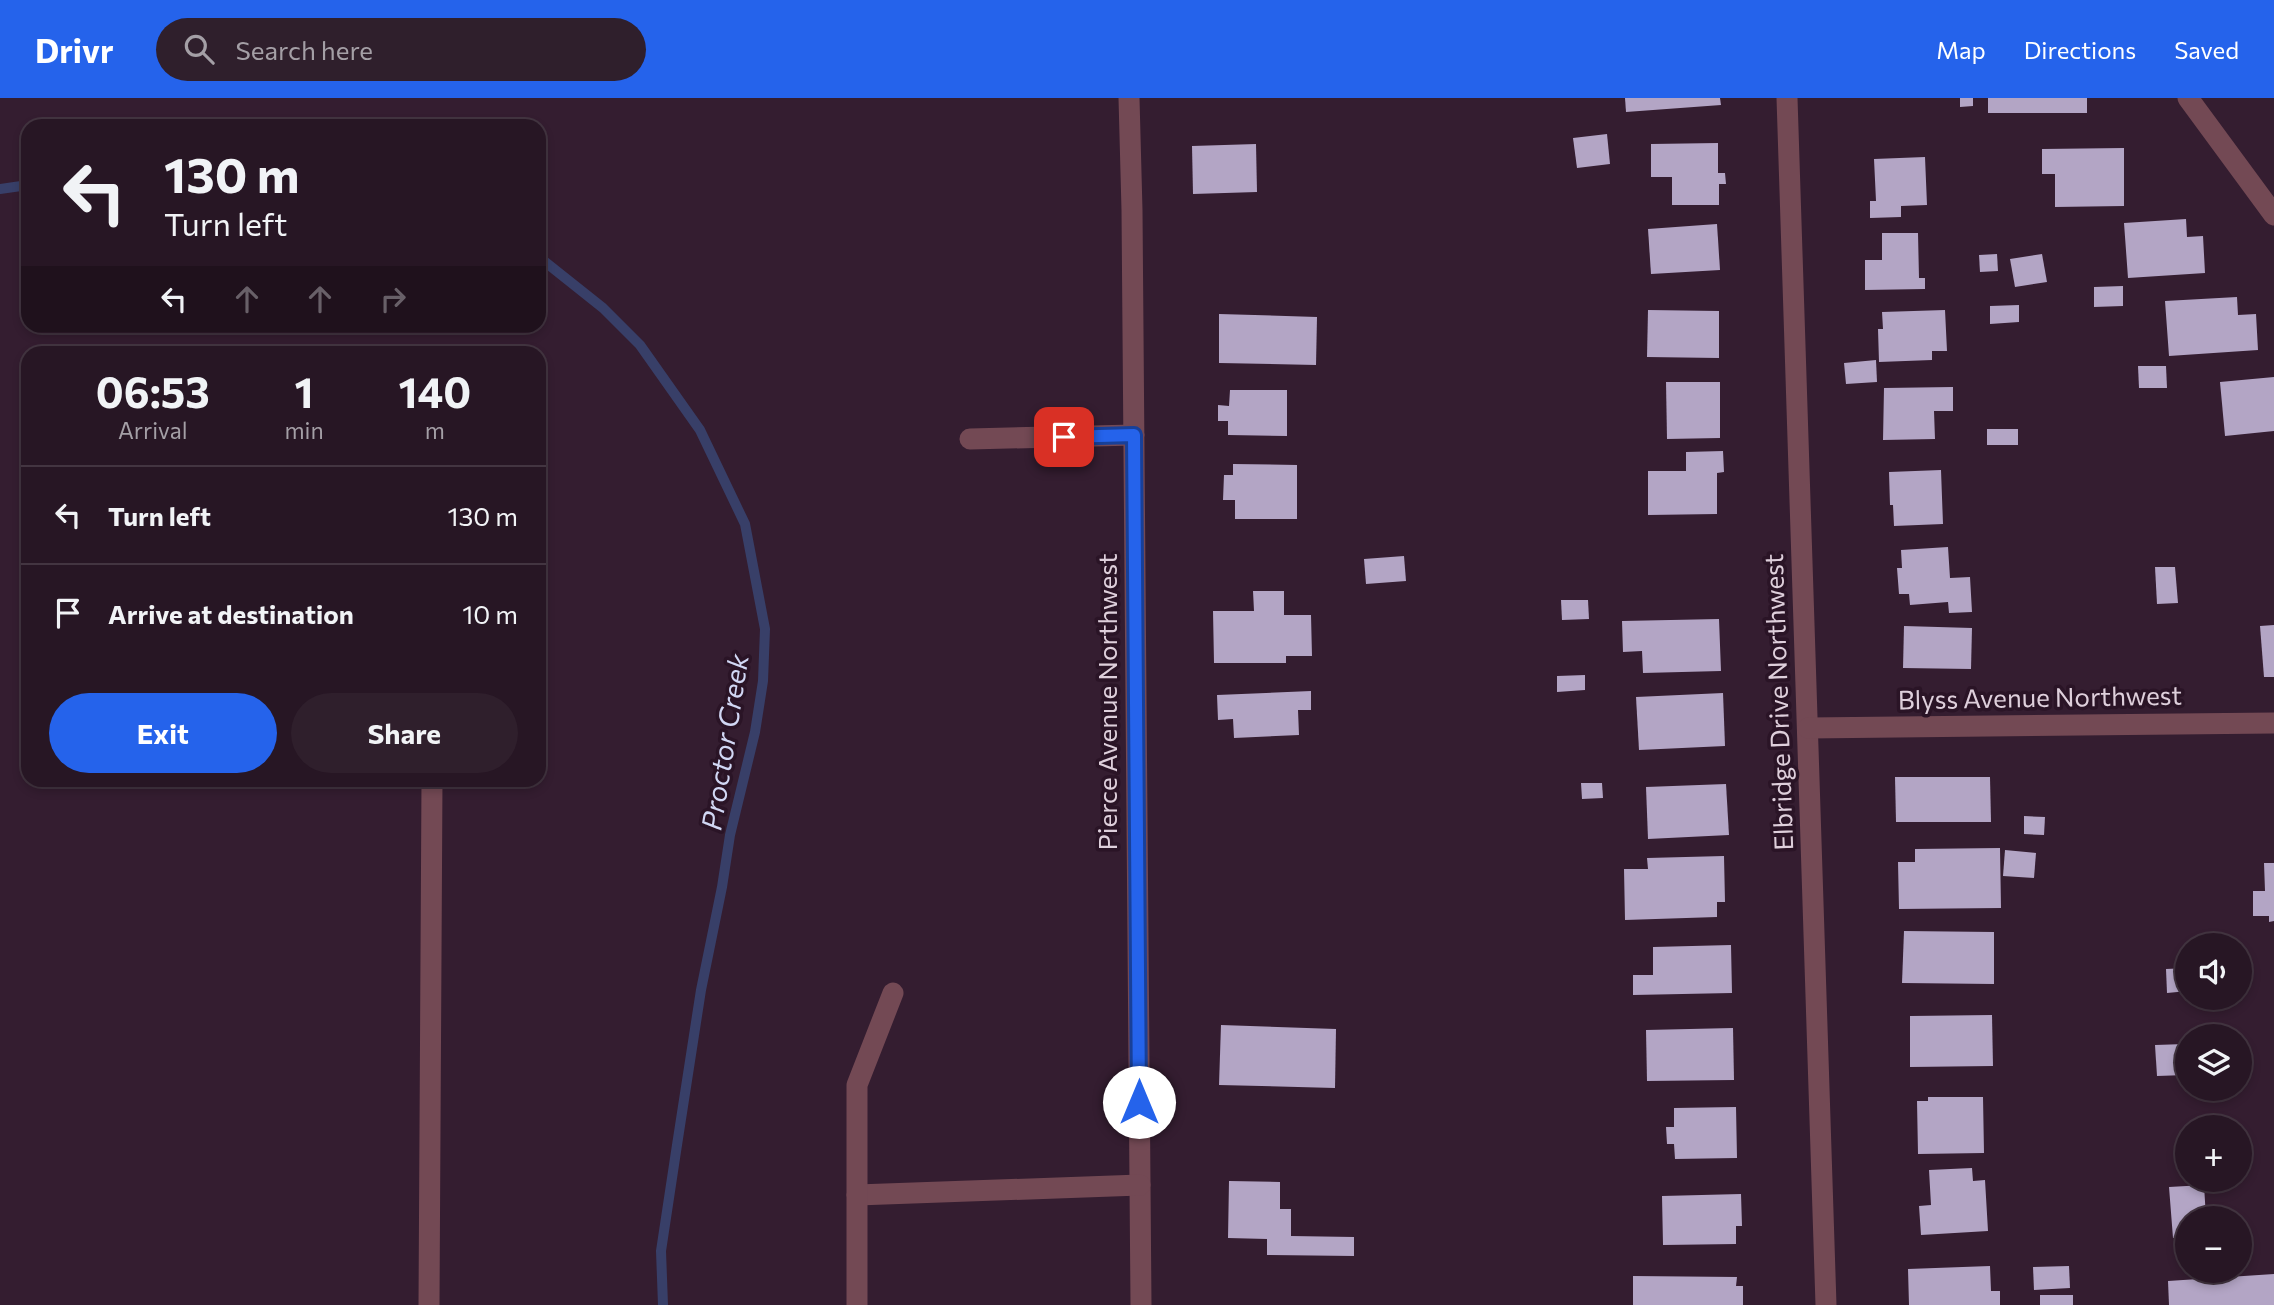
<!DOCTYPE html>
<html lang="en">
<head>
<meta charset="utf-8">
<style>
  :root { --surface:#271624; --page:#2f1f2c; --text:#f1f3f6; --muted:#a49fa6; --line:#433541; --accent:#2563eb }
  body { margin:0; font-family:Commissioner,sans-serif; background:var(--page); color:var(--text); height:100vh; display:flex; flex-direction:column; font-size:26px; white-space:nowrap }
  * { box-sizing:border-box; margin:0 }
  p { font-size:23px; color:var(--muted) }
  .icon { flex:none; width:38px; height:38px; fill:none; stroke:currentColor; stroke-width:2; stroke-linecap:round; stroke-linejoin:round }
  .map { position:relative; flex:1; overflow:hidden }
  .details { position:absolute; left:21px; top:248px; width:525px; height:441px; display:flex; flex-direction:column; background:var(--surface); border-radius:21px; box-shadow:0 4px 10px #0003,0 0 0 2px var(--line) }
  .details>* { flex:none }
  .top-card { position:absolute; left:21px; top:21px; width:525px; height:214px; border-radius:21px; box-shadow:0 4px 10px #0003,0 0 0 2px var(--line); background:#271624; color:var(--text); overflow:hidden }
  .fabs { position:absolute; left:2175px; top:835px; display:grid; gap:14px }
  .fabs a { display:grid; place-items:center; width:77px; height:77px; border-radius:50%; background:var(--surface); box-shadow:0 4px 10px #0003,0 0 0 2px var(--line); font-size:35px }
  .pin { position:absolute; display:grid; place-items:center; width:60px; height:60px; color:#fff; margin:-30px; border-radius:14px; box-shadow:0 4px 10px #0006 }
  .me { position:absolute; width:77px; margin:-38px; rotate:0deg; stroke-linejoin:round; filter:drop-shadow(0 0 5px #0008) }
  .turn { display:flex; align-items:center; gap:24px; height:147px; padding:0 28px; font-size:32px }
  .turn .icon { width:91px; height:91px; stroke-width:2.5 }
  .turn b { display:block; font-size:49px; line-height:60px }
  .lanes { display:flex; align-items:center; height:66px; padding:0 28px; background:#0003; justify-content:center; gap:35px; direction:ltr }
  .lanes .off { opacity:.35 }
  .eta { display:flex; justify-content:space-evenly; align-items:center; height:119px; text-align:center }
  .eta b { font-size:42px; font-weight:700; line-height:49px }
  .primary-button { display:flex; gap:14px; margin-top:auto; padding:14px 28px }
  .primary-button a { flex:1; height:80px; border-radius:42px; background:var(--accent); color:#fff; font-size:28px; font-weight:700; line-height:80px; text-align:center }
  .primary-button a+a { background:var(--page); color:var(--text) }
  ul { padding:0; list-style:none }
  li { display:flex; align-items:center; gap:21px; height:98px; padding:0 28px; border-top:2px solid var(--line) }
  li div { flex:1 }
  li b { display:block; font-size:26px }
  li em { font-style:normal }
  header { display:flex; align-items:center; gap:42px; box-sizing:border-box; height:98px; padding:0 35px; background:var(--accent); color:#fff }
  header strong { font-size:33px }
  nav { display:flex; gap:38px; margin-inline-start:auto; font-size:24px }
  .search { width:490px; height:63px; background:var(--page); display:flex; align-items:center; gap:18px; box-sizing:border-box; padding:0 24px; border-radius:38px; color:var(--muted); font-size:26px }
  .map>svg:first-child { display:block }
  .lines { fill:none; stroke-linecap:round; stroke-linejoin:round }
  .stream { stroke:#383f68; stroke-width:10 }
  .building { fill:#b3a5c5 }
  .minor { stroke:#734954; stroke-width:21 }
  .route-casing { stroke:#184099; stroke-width:18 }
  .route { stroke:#2563eb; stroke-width:12 }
  .labels { text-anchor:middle; stroke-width:7; stroke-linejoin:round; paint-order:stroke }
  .street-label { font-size:26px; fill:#decfdb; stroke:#2a1426 }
  .water-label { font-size:28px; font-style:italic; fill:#d1d7f4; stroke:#2a1426 }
</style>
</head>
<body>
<header>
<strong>Drivr</strong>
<div class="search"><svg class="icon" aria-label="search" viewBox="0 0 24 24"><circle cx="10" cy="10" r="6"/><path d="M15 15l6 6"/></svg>Search here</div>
<nav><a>Map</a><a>Directions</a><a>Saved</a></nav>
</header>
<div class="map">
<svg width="2274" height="1207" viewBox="0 0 2274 1207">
  <rect width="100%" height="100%" fill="#341d30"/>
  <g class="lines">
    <!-- stream -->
    <g class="stream">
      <polyline points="0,91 28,87"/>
      <polyline points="539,159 603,210 640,247 700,332 745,426 765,531 763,583 755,634 730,737 722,789 701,892 677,1047 661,1153 663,1207"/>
    </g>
  </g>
  <!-- building -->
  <g class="building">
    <polygon points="1625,0 1720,0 1721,7 1626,14"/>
    <polygon points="1960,0 1973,0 1973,8 1960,9"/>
    <rect x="1988" y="0" width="99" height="15"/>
    <polygon points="1607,36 1610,66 1577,70 1573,40"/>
    <polygon points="1718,45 1718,75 1725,75 1726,86 1719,86 1719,107 1672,107 1672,79 1651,79 1651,46"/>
    <polygon points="1256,46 1257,94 1193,96 1192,48"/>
    <polygon points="2124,50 2124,108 2055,109 2055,76 2042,76 2042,51"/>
    <polygon points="1925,59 1927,107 1901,108 1901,119 1870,120 1870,103 1876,103 1874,61"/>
    <polygon points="2186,121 2187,139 2203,138 2205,175 2128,180 2124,125"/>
    <polygon points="1717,126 1720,172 1651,176 1648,131"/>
    <polygon points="1882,135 1918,135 1919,180 1925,180 1925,191 1865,192 1865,162 1882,162"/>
    <polygon points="1997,156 1998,173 1980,174 1979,157"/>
    <polygon points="2042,156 2047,184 2015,189 2010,161"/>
    <polygon points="2123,188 2123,208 2094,209 2094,189"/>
    <polygon points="2237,199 2238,217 2256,216 2258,252 2169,258 2165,203"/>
    <polygon points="2019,207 2019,224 1990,226 1990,208"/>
    <polygon points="1648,212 1719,213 1719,260 1647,259"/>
    <polygon points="1945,212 1947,253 1932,253 1932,262 1879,264 1878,231 1883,231 1882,214"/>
    <polygon points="1219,216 1317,219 1316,267 1219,265"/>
    <polygon points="1876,262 1877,284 1846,286 1844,265"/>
    <polygon points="2138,268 2166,268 2167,290 2139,290"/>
    <polygon points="2274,279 2274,333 2225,338 2220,284"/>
    <polygon points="1666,284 1720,284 1720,340 1667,341"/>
    <polygon points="1953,289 1953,313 1934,313 1935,341 1883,342 1884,290"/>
    <polygon points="1230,292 1287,292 1287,338 1228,337 1228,323 1218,323 1218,307 1229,308"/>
    <rect x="1987" y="331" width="31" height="16"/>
    <polygon points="1723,353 1724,374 1717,375 1717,416 1648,417 1648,373 1686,373 1686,354"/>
    <polygon points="1233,366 1297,367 1297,421 1235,421 1235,402 1223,402 1224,377 1233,377"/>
    <polygon points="1941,372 1943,426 1894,428 1893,407 1890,407 1889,374"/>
    <polygon points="1948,449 1950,480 1970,479 1972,514 1949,515 1948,504 1910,507 1909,496 1899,496 1897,470 1902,470 1901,452"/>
    <polygon points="1404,458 1406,483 1366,486 1364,461"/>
    <polygon points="2155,469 2175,469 2178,505 2157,506"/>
    <polygon points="1253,493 1284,493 1284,517 1311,517 1312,558 1286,558 1286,565 1214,565 1213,513 1254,513"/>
    <polygon points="1561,502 1588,502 1589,521 1562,522"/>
    <polygon points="1719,521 1721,573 1643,575 1642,553 1623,554 1622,523"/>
    <polygon points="2274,527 2274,579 2264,579 2260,528"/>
    <polygon points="1904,528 1972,530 1971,571 1903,570"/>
    <polygon points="1585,577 1585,592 1557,594 1557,578"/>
    <polygon points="1311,593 1311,612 1298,612 1299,637 1234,640 1233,621 1218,622 1217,597"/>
    <polygon points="1723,595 1725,648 1639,652 1636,599"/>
    <polygon points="1895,679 1990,679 1991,724 1896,724"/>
    <polygon points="1581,685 1602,685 1603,700 1582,701"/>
    <polygon points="1726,686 1729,737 1648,741 1646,689"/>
    <polygon points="2024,718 2045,719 2044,737 2024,736"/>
    <polygon points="2000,750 2001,810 1899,811 1898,764 1915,764 1915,751"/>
    <polygon points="2005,752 2036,755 2034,780 2003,778"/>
    <polygon points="1724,758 1725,804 1717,804 1717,819 1625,822 1624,771 1648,771 1647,760"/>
    <polygon points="2264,765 2274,765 2274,823 2269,824 2269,818 2253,818 2253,793 2265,793"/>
    <polygon points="1904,833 1994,834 1994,886 1902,885"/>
    <polygon points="1731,847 1732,895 1633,897 1633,877 1653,877 1653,849"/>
    <polygon points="2188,870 2188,893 2167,895 2166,871"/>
    <polygon points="1992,917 1993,968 1910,969 1910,918"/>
    <polygon points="1221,927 1336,931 1335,990 1219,987"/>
    <polygon points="1733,930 1734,982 1647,983 1646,932"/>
    <polygon points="2185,946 2186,977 2157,978 2155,947"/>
    <polygon points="1928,999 1983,999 1984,1055 1918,1056 1917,1003 1928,1003"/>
    <polygon points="1736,1009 1737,1060 1675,1061 1674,1046 1667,1046 1666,1029 1674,1029 1674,1010"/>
    <polygon points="1972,1070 1973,1083 1985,1082 1988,1133 1921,1137 1919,1108 1931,1107 1929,1072"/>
    <polygon points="1229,1083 1280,1084 1280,1111 1291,1111 1291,1138 1354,1139 1354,1158 1267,1157 1267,1141 1228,1140"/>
    <polygon points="2204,1087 2206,1120 2188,1120 2188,1139 2173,1140 2169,1089"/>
    <polygon points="1741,1096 1742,1128 1736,1128 1736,1146 1663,1147 1662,1098"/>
    <polygon points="1990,1168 1991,1193 2000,1193 2000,1207 1909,1207 1908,1171"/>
    <polygon points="2069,1168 2070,1190 2034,1192 2033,1169"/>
    <polygon points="2274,1176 2274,1207 2169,1207 2168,1183"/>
    <polygon points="1633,1178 1737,1179 1736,1188 1743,1188 1743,1207 1633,1207"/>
    <rect x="2040" y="1197" width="33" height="10"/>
  </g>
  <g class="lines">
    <!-- minor -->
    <g class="minor">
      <polyline points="1129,0 1132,112 1141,1207"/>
      <polyline points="1787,0 1826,1207"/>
      <polyline points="2188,0 2274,117"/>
      <polyline points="970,341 1134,337"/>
      <polyline points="1808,630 2274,625"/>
      <polyline points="857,1097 1140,1087"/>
      <polyline points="429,1207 432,682"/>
      <polyline points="857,1207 857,987 893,895"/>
    </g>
  </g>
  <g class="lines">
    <defs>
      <polyline id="route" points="1064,339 1134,337 1139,1004"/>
    </defs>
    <!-- route casing -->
    <use href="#route" class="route-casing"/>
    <!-- route -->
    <use href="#route" class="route"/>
  </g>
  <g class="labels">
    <!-- street labels -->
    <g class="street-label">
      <text transform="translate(2040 600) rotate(-1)" y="9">Blyss Avenue Northwest</text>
      <text transform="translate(1108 604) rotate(-90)" y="9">Pierce Avenue Northwest</text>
      <text transform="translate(1779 604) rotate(-92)" y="9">Elbridge Drive Northwest</text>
    </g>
    <!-- water labels -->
    <g class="water-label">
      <text transform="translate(725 644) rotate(-81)" y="10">Proctor Creek</text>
    </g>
  </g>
</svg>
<div class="fabs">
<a><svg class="icon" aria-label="sound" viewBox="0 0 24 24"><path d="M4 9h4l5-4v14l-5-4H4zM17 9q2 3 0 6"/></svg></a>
<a><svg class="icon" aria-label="layers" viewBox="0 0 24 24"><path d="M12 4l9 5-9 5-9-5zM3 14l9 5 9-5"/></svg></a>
<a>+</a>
<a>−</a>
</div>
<div class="pin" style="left:1064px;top:339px;background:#d93025"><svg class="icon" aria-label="arrive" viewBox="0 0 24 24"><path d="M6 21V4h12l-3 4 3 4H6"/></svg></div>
<svg class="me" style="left:1139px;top:1004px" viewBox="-20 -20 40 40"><circle r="19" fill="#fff"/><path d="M0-13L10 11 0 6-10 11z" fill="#2563eb"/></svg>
<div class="top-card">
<div class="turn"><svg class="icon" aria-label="left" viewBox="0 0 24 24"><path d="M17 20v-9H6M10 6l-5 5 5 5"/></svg><div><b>130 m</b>Turn left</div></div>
<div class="lanes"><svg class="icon" aria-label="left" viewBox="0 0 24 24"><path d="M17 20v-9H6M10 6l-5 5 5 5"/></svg><svg class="icon off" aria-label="ahead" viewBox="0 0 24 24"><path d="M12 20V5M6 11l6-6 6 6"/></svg><svg class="icon off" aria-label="ahead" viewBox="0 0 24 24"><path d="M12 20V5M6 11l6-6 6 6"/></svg><svg class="icon off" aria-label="right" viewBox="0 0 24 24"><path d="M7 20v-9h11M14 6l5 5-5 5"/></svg></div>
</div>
<section class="details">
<div class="eta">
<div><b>06:53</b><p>Arrival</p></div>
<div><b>1</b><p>min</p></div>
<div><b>140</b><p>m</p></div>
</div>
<ul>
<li><svg class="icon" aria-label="left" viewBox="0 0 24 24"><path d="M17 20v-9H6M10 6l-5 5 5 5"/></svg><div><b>Turn left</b></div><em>130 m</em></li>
<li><svg class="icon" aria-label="arrive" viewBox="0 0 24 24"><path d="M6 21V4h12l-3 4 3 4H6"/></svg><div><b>Arrive at destination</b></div><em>10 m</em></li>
</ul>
<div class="primary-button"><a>Exit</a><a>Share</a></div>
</section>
</div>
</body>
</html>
